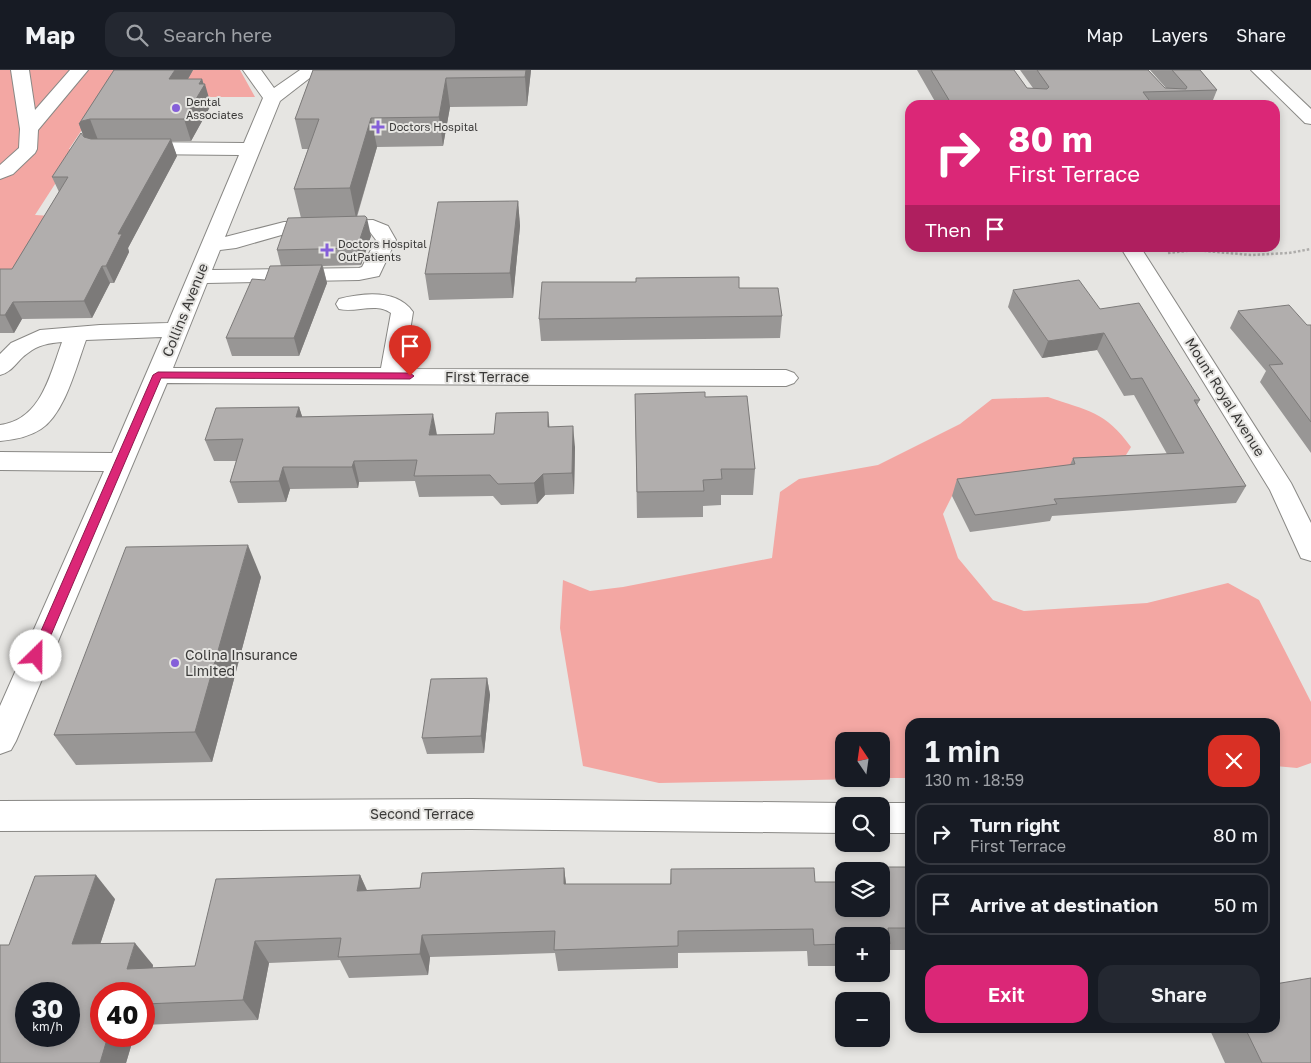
<!DOCTYPE html>
<html lang="en">
<head>
<meta charset="utf-8">
<style>
  :root { --surface:#171b24; --page:#242831; --text:#f1f3f6; --muted:#9ea1a6; --line:#363941; --accent:#db2777 }
  body { margin:0; font-family:"Golos Text",sans-serif; background:var(--page); color:var(--text); height:100vh; display:flex; flex-direction:column; font-size:19px; white-space:nowrap }
  * { box-sizing:border-box; margin:0 }
  p { font-size:16px; color:var(--muted) }
  .icon { flex:none; width:28px; height:28px; fill:none; stroke:currentColor; stroke-width:2; stroke-linecap:round; stroke-linejoin:round }
  .map { position:relative; flex:1; overflow:hidden }
  .details { position:absolute; left:905px; top:648px; width:375px; height:315px; display:flex; flex-direction:column; background:var(--surface); border-radius:15px; box-shadow:0 2px 8px #0003 }
  .details>* { flex:none }
  .banner { position:absolute; left:905px; top:30px; width:375px; height:152px; border-radius:15px; box-shadow:0 2px 8px #0003; background:#db2777; color:#fff; overflow:hidden }
  .needle { width:32px; rotate:347deg }
  .buttons { position:absolute; left:835px; top:662px; display:grid; gap:10px }
  .buttons a { display:grid; place-items:center; width:55px; height:55px; border-radius:10px; background:var(--surface); box-shadow:0 2px 8px #0003; font-size:25px }
  .speed { position:absolute; left:15px; top:912px; display:flex; gap:10px; font-size:25px; font-weight:700; text-align:center }
  .speed>* { display:grid; place-content:center; width:65px; height:65px; border-radius:50%; background:var(--surface); box-shadow:0 2px 8px #0003; line-height:1 }
  .speed small { font-size:12px; font-weight:400 }
  .speed .limit { border:8px solid #d22; background:#fff; color:#111 }
  .pin { position:absolute; display:grid; place-items:center; width:42px; height:42px; color:#fff; margin:-51px -21px; border-radius:50% 50% 50% 0; rotate:-45deg; box-shadow:0 0 5px #0007 }
  .pin .icon { rotate:45deg }
  .me { position:absolute; width:55px; margin:-28px; rotate:23deg; stroke-linejoin:round; filter:drop-shadow(0 0 4px #0008) }
  .turn { display:flex; align-items:center; gap:18px; height:105px; padding:0 20px; font-size:22px }
  .turn .icon { width:65px; height:65px; stroke-width:2.5 }
  .turn b { display:block; font-size:35px; line-height:42px }
  .then { display:flex; align-items:center; height:48px; padding:0 20px; background:#0003; gap:10px; font-size:19px }
  .round { display:grid; place-items:center; flex:none; width:52px; height:52px; border-radius:15px; background:var(--page) }
  .head { display:flex; align-items:center; justify-content:space-between; height:85px; padding:0 20px }
  h1 { font-size:30px; font-weight:600; line-height:38px }
  .action { display:flex; gap:10px; margin-top:auto; padding:10px 20px }
  .action a { flex:1; height:58px; border-radius:15px; background:var(--accent); color:#fff; font-size:20px; font-weight:600; line-height:58px; text-align:center }
  .action a+a { background:var(--page); color:var(--text) }
  ul { padding:0; list-style:none }
  li { display:flex; align-items:center; gap:15px; height:62px; margin:0 10px 8px; padding:0 10px; border:2px solid var(--line); border-radius:15px }
  li div { flex:1 }
  li b { display:block; font-size:19px }
  li em { font-style:normal }
  header { display:flex; align-items:center; gap:30px; box-sizing:border-box; height:70px; padding:0 25px; background:var(--surface); border-bottom:1px solid var(--line) }
  header strong { font-size:24px }
  nav { display:flex; gap:28px; margin-inline-start:auto; font-size:18px }
  .search { width:350px; height:45px; background:var(--page); display:flex; align-items:center; gap:12px; box-sizing:border-box; padding:0 18px; border-radius:15px; color:var(--muted); font-size:19px }
  .map>svg:first-child { display:block }
  .green { fill:#f3a7a3 }
  .lines { fill:none; stroke-linecap:round; stroke-linejoin:round }
  .minor-casing { stroke:#898885; stroke-width:2 }
  .path { stroke:#aeadab; stroke-width:2.5; stroke-dasharray:2.5 2; stroke-linecap:butt }
  .minor { fill:#fff; fill-rule:evenodd }
  .wall { fill:#989695 }
  .shaded-wall { fill:#7c7a79 }
  .building { fill:#b1aead; stroke:#7c7a79; fill-rule:evenodd }
  .route { fill:#db2777; stroke:#8e194d }
  .poi-dot { fill:#855fd9; stroke:#e6e5e2; stroke-width:2 }
  .labels { text-anchor:middle; stroke-width:4; stroke-linejoin:round; paint-order:stroke }
  .far-poi-label { font-size:11px; fill:#3a3938; stroke:#e6e5e2; text-anchor:start }
  .street-label { font-size:14px; fill:#3a3938; stroke:#e6e5e2 }
  .poi-label { font-size:14px; fill:#3a3938; stroke:#e6e5e2; text-anchor:start }
</style>
</head>
<body>
<header>
<strong>Map</strong>
<div class="search"><svg class="icon" aria-label="search" viewBox="0 0 24 24"><circle cx="10" cy="10" r="6"/><path d="M15 15l6 6"/></svg>Search here</div>
<nav><a>Map</a><a>Layers</a><a>Share</a></nav>
</header>
<div class="map">
<svg width="1311" height="993" viewBox="0 0 1311 993">
  <rect width="100%" height="100%" fill="#e6e5e2"/>
  <!-- green -->
  <g class="green">
    <polygon points="0,0 240,0 255,27 104,27 69,79 77,80 35,145 52,146 21,197 0,214"/>
    <path d="M 1048,327 C 1088,341 1105,341 1131,377 L 1121,393 L 968,416 L 952,426 L 943,444 L 958,488 L 993,530 L 1024,541 L 1147,533 L 1228,513 L 1259,530 L 1311,632 L 1311,693 L 1297,698 L 1275,696 L 1275,652 L 910,652 L 910,708 L 881,708 L 881,671 L 844,671 L 844,709 L 860,709 L 659,713 L 583,696 L 560,558 L 563,510 L 590,521 L 623,517 L 772,488 L 780,422 L 799,409 L 878,395 L 960,354 L 992,329 Z"/>
  </g>
  <g class="lines">
    <defs>
      <g id="minor">
        <polygon points="11,0 29,0 35,40 70,0 88,0 38,60 37,79 35,83 13,104 0,109 0,95 19,78 20,59"/>
        <path d="M 243,0 L 261,0 L 274,18 L 300,0 L 320,0 L 280,31 L 225,167 L 284,152 L 373,150 L 388,156 L 396,170 L 379,206 L 359,210 L 207,213 L 173,298 L 381,298 L 391,243 C 376,232 356,243 339,239 L 336,234 L 339,229 C 363,223 397,219 413,242 L 404,299 L 786,300 L 794,303 L 798,308 L 794,313 L 786,316 L 167,313 L 16,671 L 11,680 L 0,684 L 0,636 L 104,401 L 0,400 L 0,382 L 112,383 L 162,267 L 86,270 C 76,297 65,343 41,359 C 29,367 13,370 0,371 L 0,355 C 41,350 50,305 62,272 C 49,273 38,275 28,283 C 17,290 13,302 0,305 L 0,284 L 11,273 L 40,260 L 100,255 L 168,253 L 239,85 L 137,84 L 130,82 L 128,78 L 130,74 L 137,72 L 244,73 L 263,28 ZM 370,162 L 376,170 L 362,197 L 359,198 L 212,200 L 220,180 L 236,178 L 285,164 Z"/>
        <polygon points="1251,0 1270,0 1311,39 1311,54 1305,53"/>
        <polygon points="1121,178 1141,178 1291,413 1311,453 1311,491 1301,488 1270,420"/>
        <polygon points="471,729 844,733 852,736 844,736 844,763 471,759 0,761 0,731"/>
        <polygon points="881,733 910,733 910,763 881,763 881,736 873,736"/>
      </g>
    </defs>
    <!-- minor casing -->
    <use href="#minor" class="minor-casing"/>
    <!-- path -->
    <polyline class="path" points="1168,183 1194,180 1251,185 1289,183 1311,179"/>
    <!-- minor -->
    <use href="#minor" class="minor"/>
  </g>
  <!-- wall -->
  <g class="wall">
    <polygon points="114,0 193,0 188,9 202,9 211,35 191,71 171,71 177,86 128,178 129,182 114,213 110,213 92,248 22,249 14,263 0,263 0,199 12,199 59,122 52,107 84,67 79,54"/>
    <polygon points="313,0 531,0 527,36 450,37 443,76 377,77 357,147 371,166 361,195 323,196 327,213 299,286 232,286 226,268 265,210 281,196 277,180 301,148 294,119 308,79 302,79 295,49"/>
    <polygon points="917,0 1014,0 1027,18 1033,18 1020,0 1148,0 1165,18 1166,18 1150,0 1203,0 1200,0 1217,20 1211,35 937,35"/>
    <polygon points="518,131 520,156 513,228 429,230 425,204"/>
    <polygon points="739,218 782,246 780,268 541,271 539,249"/>
    <polygon points="1013,220 1100,239 1200,330 1197,335 1246,416 1236,433 1052,446 1050,451 970,462 952,426 957,409 1070,395 1073,388 1167,384 1134,325 1124,326 1097,280 1042,288 1008,237"/>
    <polygon points="1238,241 1307,255 1311,255 1311,383 1260,312 1266,301 1230,258"/>
    <polygon points="635,324 705,327 755,399 753,425 721,425 721,435 703,436 703,447 637,448"/>
    <polygon points="299,337 302,347 437,365 494,364 550,357 575,377 574,424 545,425 537,434 501,435 493,426 419,427 415,411 359,412 358,418 290,419 286,432 238,433 230,412 236,391 214,391 205,370"/>
    <polygon points="261,507 212,692 76,695 54,665"/>
    <polygon points="487,608 490,625 484,683 427,684 422,668"/>
    <polygon points="873,797 910,797 910,880 887,880 882,895 881,866 844,866 844,896 808,896 807,881 678,883 678,898 558,901 555,883 430,887 428,905 349,908 340,890 269,893 258,950 144,955 144,924 101,924 101,966 134,966 126,993 0,993 9,875 115,829 100,874 153,895 153,898 195,896 360,805 367,820 420,818 564,798 566,814 670,814 671,799 815,812 881,839 881,801 872,801"/>
    <polygon points="1209,958 1275,958 1311,993 1225,993"/>
  </g>
  <!-- shaded-wall -->
  <g class="shaded-wall">
    <polygon points="175,0 193,0 176,30 169,9"/>
    <polygon points="526,0 531,0 527,36 525,7"/>
    <polygon points="446,8 450,37 443,76 439,47"/>
    <polygon points="202,9 204,16 205,14 211,35 191,71 184,49"/>
    <polygon points="371,48 377,77 356,148 350,118"/>
    <polygon points="90,49 98,70 87,76 79,54 82,51"/>
    <polygon points="171,69 177,86 128,178 129,182 114,213 106,196 118,164"/>
    <polygon points="518,131 520,156 513,228 510,203"/>
    <polygon points="367,148 371,166 361,195 357,178"/>
    <polygon points="322,195 327,213 299,286 294,268"/>
    <polygon points="102,196 110,213 92,248 84,231"/>
    <polygon points="13,232 22,249 14,263 5,245"/>
    <polygon points="1104,263 1097,280 1042,288 1048,271"/>
    <polygon points="299,337 306,358 296,347"/>
    <polygon points="548,342 550,363 548,357"/>
    <polygon points="433,344 437,365 429,365"/>
    <polygon points="573,356 575,377 574,424 572,403"/>
    <polygon points="354,391 359,412 358,418 352,397"/>
    <polygon points="283,397 290,419 286,432 279,411"/>
    <polygon points="543,404 545,425 537,434 534,413"/>
    <polygon points="248,475 261,507 212,692 195,662"/>
    <polygon points="487,608 490,625 484,683 481,666"/>
    <polygon points="564,798 567,822 564,814"/>
    <polygon points="96,805 115,829 93,896 72,874"/>
    <polygon points="360,805 370,828 357,821"/>
    <polygon points="422,865 430,887 428,905 420,884"/>
    <polygon points="255,871 269,893 258,950 243,930"/>
    <polygon points="135,873 153,895 146,920 127,899"/>
    <polygon points="108,966 134,966 126,993 100,993"/>
  </g>
  <!-- building -->
  <g class="building">
    <polygon points="114,0 175,0 169,9 202,9 199,14 205,14 184,49 90,49 82,51 79,54"/>
    <polygon points="313,0 526,0 525,7 446,8 439,47 371,48 350,118 294,119 319,49 295,49"/>
    <polygon points="931,0 1014,0 1027,18 1047,19 1049,17 1037,0 1148,0 1165,18 1186,19 1187,17 1172,0 1200,0 1217,20 1143,22 1152,34 1133,35 952,35"/>
    <polygon points="81,63 84,67 91,69 171,69 118,164 122,164 106,196 102,196 84,231 13,232 5,245 0,245 0,199 12,199 68,107 52,107"/>
    <polygon points="518,131 510,203 425,204 438,132"/>
    <polygon points="365,146 367,148 357,178 277,180 288,148"/>
    <polygon points="322,195 294,268 226,268 252,209 265,210 270,196"/>
    <polygon points="739,207 739,218 778,218 782,246 539,249 542,212 636,212 636,208"/>
    <polygon points="1079,210 1100,239 1139,233 1200,330 1194,330 1246,416 1054,429 1057,434 975,445 957,409 1075,394 1073,388 1184,383 1142,308 1131,309 1104,263 1048,271 1013,220"/>
    <polygon points="1289,235 1307,255 1311,255 1311,352 1269,295 1283,294 1238,241"/>
    <polygon points="705,322 705,327 747,326 755,399 721,399 722,409 703,410 704,421 637,422 635,324"/>
    <polygon points="299,337 296,347 433,344 429,365 494,364 496,343 548,342 548,357 573,356 572,403 543,404 534,413 498,414 490,405 414,406 417,390 354,391 352,397 283,397 279,411 230,412 243,369 205,370 216,338"/>
    <polygon points="248,475 195,662 54,665 126,477"/>
    <polygon points="487,608 481,666 422,668 431,609"/>
    <path d="M 873,797 L 910,797 L 910,858 L 888,858 L 890,874 L 881,874 L 881,866 L 844,866 L 844,874 L 814,875 L 813,859 L 678,861 L 678,876 L 554,880 L 555,861 L 422,865 L 420,884 L 338,887 L 341,868 L 255,871 L 243,930 L 144,934 L 144,924 L 101,924 L 101,966 L 108,966 L 100,993 L 0,993 L 0,875 L 9,875 L 35,806 L 96,805 L 72,874 L 135,873 L 127,899 L 195,896 L 216,809 L 360,805 L 357,821 L 420,818 L 422,803 L 564,798 L 564,814 L 671,814 L 671,799 L 814,798 L 815,812 L 844,812 L 844,839 L 881,839 L 881,801 L 874,801 ZM 26,924 L 69,924 L 69,966 L 26,966 Z"/>
    <polygon points="1311,908 1311,993 1262,993 1245,958 1275,958 1275,914"/>
  </g>
  <!-- route -->
  <polygon class="route" points="158,302 410,303 414,306 410,309 161,308 42,586 40,590 32,590 30,586 153,305"/>
  <!-- markers -->
  <g class="poi-dot">
    <circle cx="176" cy="38" r="5"/>
    <path d="M375.5 49.5h5v5h5v5h-5v5h-5v-5h-5v-5h5z"/>
    <path d="M324.5 172.5h5v5h5v5h-5v5h-5v-5h-5v-5h5z"/>
    <circle cx="175" cy="593" r="5"/>
  </g>
  <g class="labels">
    <!-- far-poi labels -->
    <g class="far-poi-label">
      <text x="186" y="36">Dental<tspan x="186" dy="13">Associates</tspan></text>
      <text x="389" y="61">Doctors Hospital</text>
      <text x="338" y="178">Doctors Hospital<tspan x="338" dy="13">OutPatients</tspan></text>
    </g>
    <!-- street labels -->
    <g class="street-label">
      <text transform="translate(185 240) rotate(-68)" y="5">Collins Avenue</text>
      <text x="487" y="312">First Terrace</text>
      <text transform="translate(1225 327) rotate(58)" y="5">Mount Royal Avenue</text>
      <text x="422" y="749">Second Terrace</text>
    </g>
    <!-- poi labels -->
    <g class="poi-label">
      <text x="185" y="590">Colina Insurance<tspan x="185" dy="16">Limited</tspan></text>
    </g>
  </g>
</svg>
<div class="buttons">
<a><svg class="needle" viewBox="-14 -14 28 28"><path d="M0-13l5 13h-10z" fill="#e53935"/><path d="M0 13l5-13h-10z" fill="#9ea1a6"/></svg></a>
<a><svg class="icon" aria-label="search" viewBox="0 0 24 24"><circle cx="10" cy="10" r="6"/><path d="M15 15l6 6"/></svg></a>
<a><svg class="icon" aria-label="layers" viewBox="0 0 24 24"><path d="M12 4l9 5-9 5-9-5zM3 14l9 5 9-5"/></svg></a>
<a>+</a>
<a>−</a>
</div>
<div class="speed"><div>30<small>km/h</small></div><div class="limit">40</div></div>
<div class="pin" style="left:410px;top:306px;background:#d93025"><svg class="icon" aria-label="arrive" viewBox="0 0 24 24"><path d="M6 21V4h12l-3 4 3 4H6"/></svg></div>
<svg class="me" style="left:36px;top:586px" viewBox="-20 -20 40 40"><circle r="19" fill="#fff"/><path d="M0-13L10 11 0 6-10 11z" fill="#db2777"/></svg>
<div class="banner">
<div class="turn"><svg class="icon" aria-label="right" viewBox="0 0 24 24"><path d="M7 20v-9h11M14 6l5 5-5 5"/></svg><div><b>80 m</b>First Terrace</div></div>
<div class="then">Then<svg class="icon" aria-label="arrive" viewBox="0 0 24 24"><path d="M6 21V4h12l-3 4 3 4H6"/></svg></div>
</div>
<section class="details">
<div class="head"><div><h1>1 min</h1><p>130 m · 18:59</p></div><a class="round" style="background:#d93025;color:#fff"><svg class="icon" aria-label="close" viewBox="0 0 24 24"><path d="M6 6l12 12M18 6L6 18"/></svg></a></div>
<ul>
<li><svg class="icon" aria-label="right" viewBox="0 0 24 24"><path d="M7 20v-9h11M14 6l5 5-5 5"/></svg><div><b>Turn right</b><p>First Terrace</p></div><em>80 m</em></li>
<li><svg class="icon" aria-label="arrive" viewBox="0 0 24 24"><path d="M6 21V4h12l-3 4 3 4H6"/></svg><div><b>Arrive at destination</b></div><em>50 m</em></li>
</ul>
<div class="action"><a>Exit</a><a>Share</a></div>
</section>
</div>
</body>
</html>
